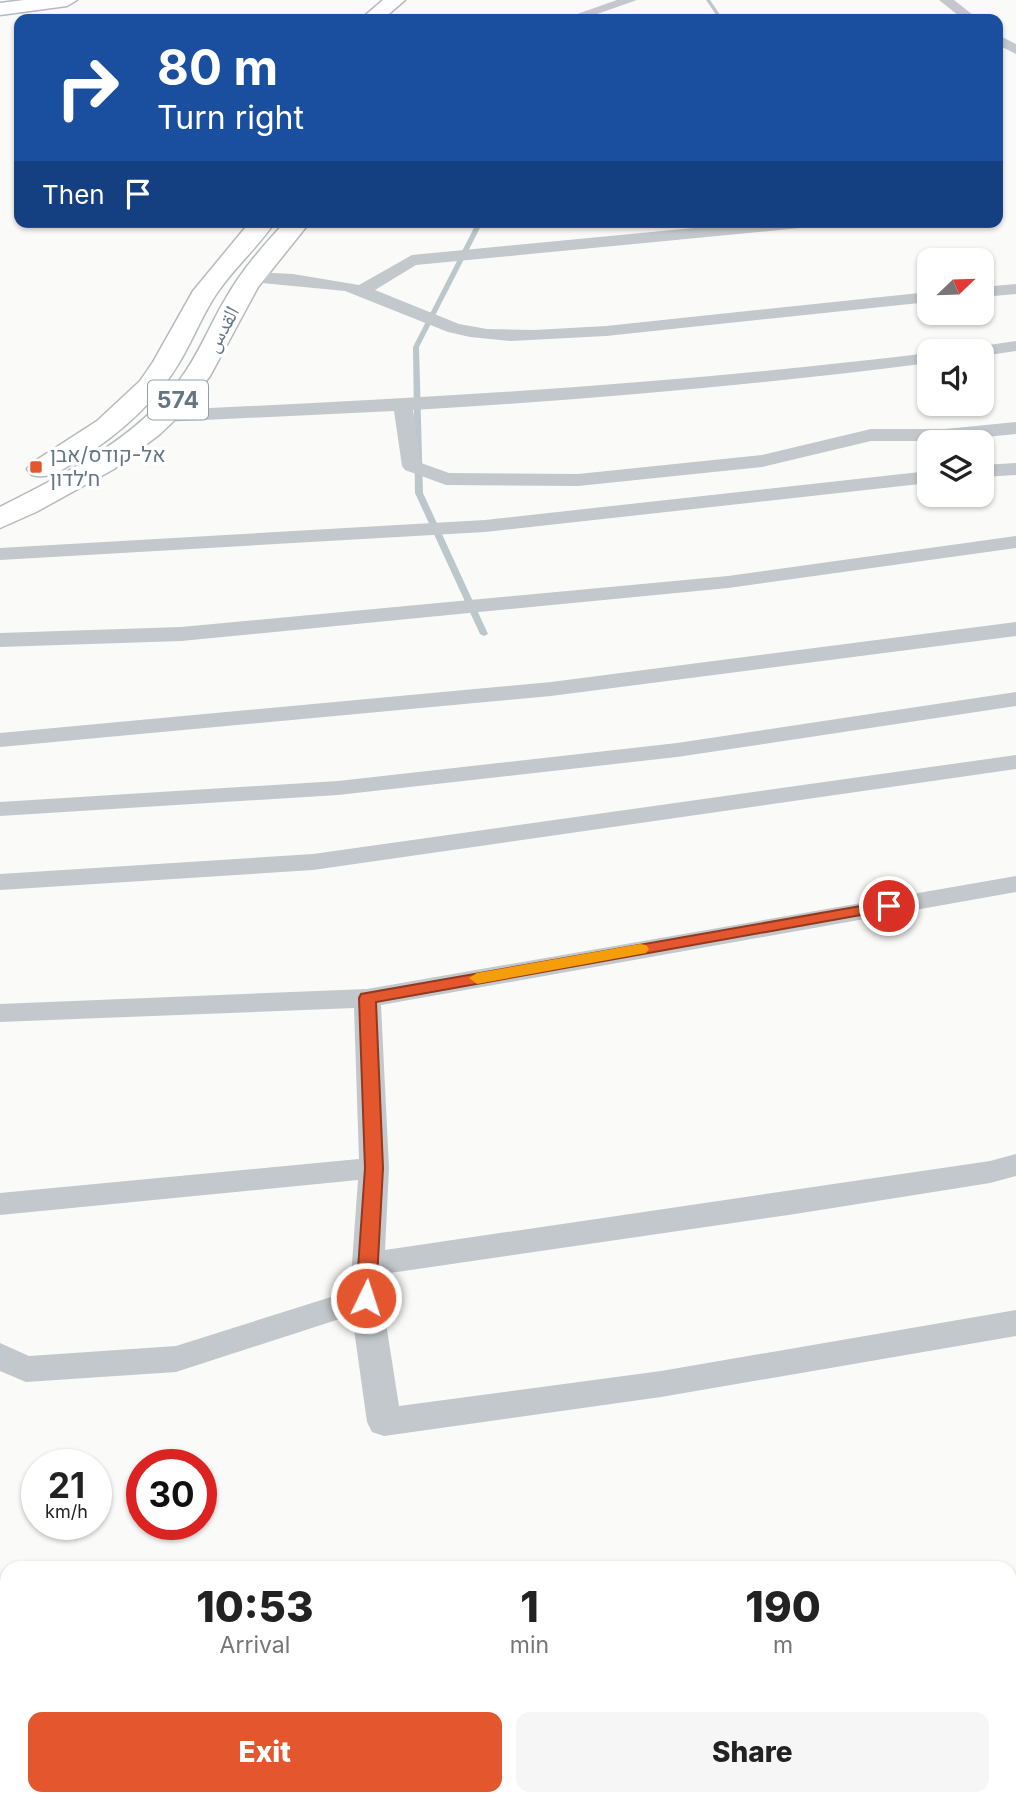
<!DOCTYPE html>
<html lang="en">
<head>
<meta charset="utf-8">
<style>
  :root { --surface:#fff; --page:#f6f6f6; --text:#222; --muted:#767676; --accent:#e4572e }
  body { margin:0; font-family:Inter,"Noto Naskh Arabic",Heebo,sans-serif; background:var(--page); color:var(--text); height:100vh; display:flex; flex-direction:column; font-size:26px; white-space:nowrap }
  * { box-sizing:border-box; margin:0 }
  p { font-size:23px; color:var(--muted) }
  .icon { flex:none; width:38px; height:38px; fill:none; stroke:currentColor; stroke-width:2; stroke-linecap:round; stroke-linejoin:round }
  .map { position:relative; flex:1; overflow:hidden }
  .sheet { position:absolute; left:0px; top:1561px; width:1017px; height:245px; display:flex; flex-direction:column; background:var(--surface); border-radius:21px 21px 0 0; box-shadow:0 2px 5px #0004 }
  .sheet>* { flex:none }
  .guide { position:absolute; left:14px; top:14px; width:989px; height:214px; border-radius:14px; box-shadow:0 2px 5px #0004; background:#1a4fa0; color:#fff; overflow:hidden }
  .needle { width:46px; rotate:67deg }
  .controls { position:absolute; left:917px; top:248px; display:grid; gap:14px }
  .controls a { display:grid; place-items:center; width:77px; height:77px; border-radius:14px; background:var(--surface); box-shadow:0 2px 5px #0004; font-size:35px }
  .speed { position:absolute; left:21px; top:1449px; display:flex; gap:14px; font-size:35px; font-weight:700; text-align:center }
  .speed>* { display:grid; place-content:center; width:91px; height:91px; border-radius:50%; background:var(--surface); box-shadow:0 2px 5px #0004; line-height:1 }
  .speed small { font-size:18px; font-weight:400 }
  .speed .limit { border:10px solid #d22; background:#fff; color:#111 }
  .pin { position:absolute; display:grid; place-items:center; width:60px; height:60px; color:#fff; margin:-30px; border:4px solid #fff; border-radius:50%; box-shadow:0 2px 7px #0007 }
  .me { position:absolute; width:77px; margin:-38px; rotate:4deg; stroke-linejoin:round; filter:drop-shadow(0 0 5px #0008) }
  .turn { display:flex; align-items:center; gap:24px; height:147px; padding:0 28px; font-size:32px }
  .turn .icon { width:91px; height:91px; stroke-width:2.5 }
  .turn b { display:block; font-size:49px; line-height:60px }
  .then { display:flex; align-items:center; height:66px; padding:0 28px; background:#0003; gap:14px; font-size:26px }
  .eta { display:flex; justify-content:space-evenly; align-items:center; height:119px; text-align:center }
  .eta b { font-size:42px; font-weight:800; line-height:49px }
  .button { display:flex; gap:14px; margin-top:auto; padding:14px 28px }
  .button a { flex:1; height:80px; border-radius:14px; background:var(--accent); color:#fff; font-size:28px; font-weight:800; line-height:80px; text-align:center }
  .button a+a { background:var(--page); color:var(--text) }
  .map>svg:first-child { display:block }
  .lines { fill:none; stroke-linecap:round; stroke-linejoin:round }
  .stream { fill:#bbc7cb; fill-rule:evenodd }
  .secondary-casing { stroke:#b3babf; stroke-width:3 }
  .primary-casing { stroke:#b5babe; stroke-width:3 }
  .street { fill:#c3c8cc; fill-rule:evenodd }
  .secondary { fill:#fff; fill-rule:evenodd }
  .primary { fill:#fff; fill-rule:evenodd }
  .route { fill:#e4572e; stroke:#94391e; stroke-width:2 }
  .slow { fill:#f59e0b }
  .poi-dot { fill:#e4572e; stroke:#fff; stroke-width:2.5 }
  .labels { text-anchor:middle; stroke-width:7; stroke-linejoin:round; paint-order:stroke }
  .far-street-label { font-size:21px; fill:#657683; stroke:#fff }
  .far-poi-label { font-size:21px; fill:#657683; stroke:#fff; text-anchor:start }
  .shield { fill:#fff; stroke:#939fa8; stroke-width:2 }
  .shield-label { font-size:23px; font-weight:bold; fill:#657683 }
</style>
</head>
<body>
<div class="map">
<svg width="1016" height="1806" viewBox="0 0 1016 1806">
  <rect width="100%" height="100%" fill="#fafaf8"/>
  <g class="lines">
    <!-- stream -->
    <g class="stream">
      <polygon points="706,0 710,0 723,19 719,19"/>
      <polygon points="477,222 483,222 419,347 423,493 488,634 484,636 480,634 415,493 413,347"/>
    </g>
    <defs>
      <polygon id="secondary" points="24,0 77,0 67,6 0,15 0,3"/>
      <g id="primary">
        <polygon points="383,0 405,0 383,19 361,19"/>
        <path d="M 250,222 L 275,222 C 258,247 234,268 217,293 C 202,315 193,340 179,363 C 155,403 119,434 80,459 C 64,468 51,480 32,475 L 27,469 L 32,463 L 97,421 L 140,381 L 153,362 L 193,291 Z"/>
        <path d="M 285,222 L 310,222 L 258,287 L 210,376 L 181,414 L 160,434 L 114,469 L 36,512 L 0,528 L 0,507 C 65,474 133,441 178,382 C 198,357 209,326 226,298 C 242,270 263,246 285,222 Z"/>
      </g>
    </defs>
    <!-- secondary casing -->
    <use href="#secondary" class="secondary-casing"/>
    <!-- primary casing -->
    <use href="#primary" class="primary-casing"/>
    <!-- street -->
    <g class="street">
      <polygon points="617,0 637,0 583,19 563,19"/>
      <polygon points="939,0 954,0 978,19 963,19"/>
      <polygon points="998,35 1016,44 1016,54 998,45"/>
      <polygon points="756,222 818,222 810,227 416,265 375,290 459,324 487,329 534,330 606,326 929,292 929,302 606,336 511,341 470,337 448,332 345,291 252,282 243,277 252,272 293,274 359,285 412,255"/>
      <polygon points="1016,284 1016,294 982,297 982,287"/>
      <polygon points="1016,341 1016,351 982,356 982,352 966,352 975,347"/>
      <path d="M 929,353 L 929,363 C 757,385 586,400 413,410 L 421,463 L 449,473 L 578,474 L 762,455 L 871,429 L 945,429 L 1016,422 L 1016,434 L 945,441 L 871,441 L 762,467 L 578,486 L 446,485 L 405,470 L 402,466 L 394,411 L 163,422 L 153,416 L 163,410 C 419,399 674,384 929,353 Z"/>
      <polygon points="1016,463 1016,475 982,477 982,465"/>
      <polygon points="929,471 929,483 485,532 0,560 0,548 485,520"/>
      <polygon points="1016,536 1016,548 728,588 181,641 0,647 0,633 181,627 728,576"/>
      <polygon points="1016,622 1016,636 551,696 0,747 0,733 551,682"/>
      <polygon points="1016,692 1016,706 677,757 338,795 0,816 0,802 338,781 677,743"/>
      <polygon points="1016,755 1016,769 313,870 0,890 0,874 313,854"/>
      <polygon points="1016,876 1016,892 381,1005 389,1168 385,1250 990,1161 1016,1154 1016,1176 990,1183 795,1214 383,1274 382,1298 399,1406 661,1371 1016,1310 1016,1336 661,1397 384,1436 372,1432 367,1422 352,1315 176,1372 26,1382 0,1371 0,1343 29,1356 176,1346 350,1291 358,1180 0,1215 0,1193 359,1159 354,1008 0,1022 0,1004 367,989"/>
      <polygon points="1016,1662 1016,1696 1010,1697 1010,1663"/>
      <polygon points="0,1780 7,1780 7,1799 27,1799 24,1806 0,1806"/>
    </g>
    <!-- secondary -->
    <use href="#secondary" class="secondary"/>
    <!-- primary -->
    <use href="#primary" class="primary"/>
  </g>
  <!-- route -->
  <polygon class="route" points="889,901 897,906 894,909 376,1002 383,1168 376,1298 373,1303 366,1305 359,1303 356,1298 365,1168 359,998 361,994"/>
  <!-- slow -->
  <polygon class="slow" points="640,944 646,945 649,949 646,953 477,984 469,978 477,973"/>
  <!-- markers -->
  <rect class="poi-dot" x="29" y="460" width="14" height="14" rx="3.5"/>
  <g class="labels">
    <!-- far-street labels -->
    <g class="far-street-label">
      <text transform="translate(222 329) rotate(-61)" y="7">القدس</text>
    </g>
    <!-- far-poi labels -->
    <g class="far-poi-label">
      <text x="50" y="462">אל-קודס/אבן<tspan x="50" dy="24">ח׳לדון</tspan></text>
    </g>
    <!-- shield labels -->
    <rect class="shield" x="148" y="380.5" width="60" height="39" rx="5"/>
    <g class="shield-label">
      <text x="178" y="408">574</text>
    </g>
  </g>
</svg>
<div class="controls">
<a><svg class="needle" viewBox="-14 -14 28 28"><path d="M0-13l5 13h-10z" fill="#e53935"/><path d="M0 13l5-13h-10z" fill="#767676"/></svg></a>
<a><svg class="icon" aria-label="sound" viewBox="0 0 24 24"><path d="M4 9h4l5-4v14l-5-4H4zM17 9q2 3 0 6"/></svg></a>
<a><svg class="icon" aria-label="layers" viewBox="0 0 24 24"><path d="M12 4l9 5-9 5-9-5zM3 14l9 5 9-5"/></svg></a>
</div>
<div class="speed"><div>21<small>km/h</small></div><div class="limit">30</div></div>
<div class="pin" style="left:889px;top:906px;background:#d93025"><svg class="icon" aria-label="arrive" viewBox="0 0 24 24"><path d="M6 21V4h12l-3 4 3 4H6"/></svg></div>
<svg class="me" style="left:366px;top:1298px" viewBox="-20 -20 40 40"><circle r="17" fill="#e4572e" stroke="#fff" stroke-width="3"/><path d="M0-11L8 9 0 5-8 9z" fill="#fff"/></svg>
<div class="guide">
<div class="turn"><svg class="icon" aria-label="right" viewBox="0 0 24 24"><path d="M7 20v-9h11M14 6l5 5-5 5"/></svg><div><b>80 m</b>Turn right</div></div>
<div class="then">Then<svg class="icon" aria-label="arrive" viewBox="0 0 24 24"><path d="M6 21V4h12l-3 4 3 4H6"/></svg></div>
</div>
<section class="sheet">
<div class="eta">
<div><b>10:53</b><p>Arrival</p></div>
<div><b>1</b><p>min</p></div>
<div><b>190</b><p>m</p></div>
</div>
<div class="button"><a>Exit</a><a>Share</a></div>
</section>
</div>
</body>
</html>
